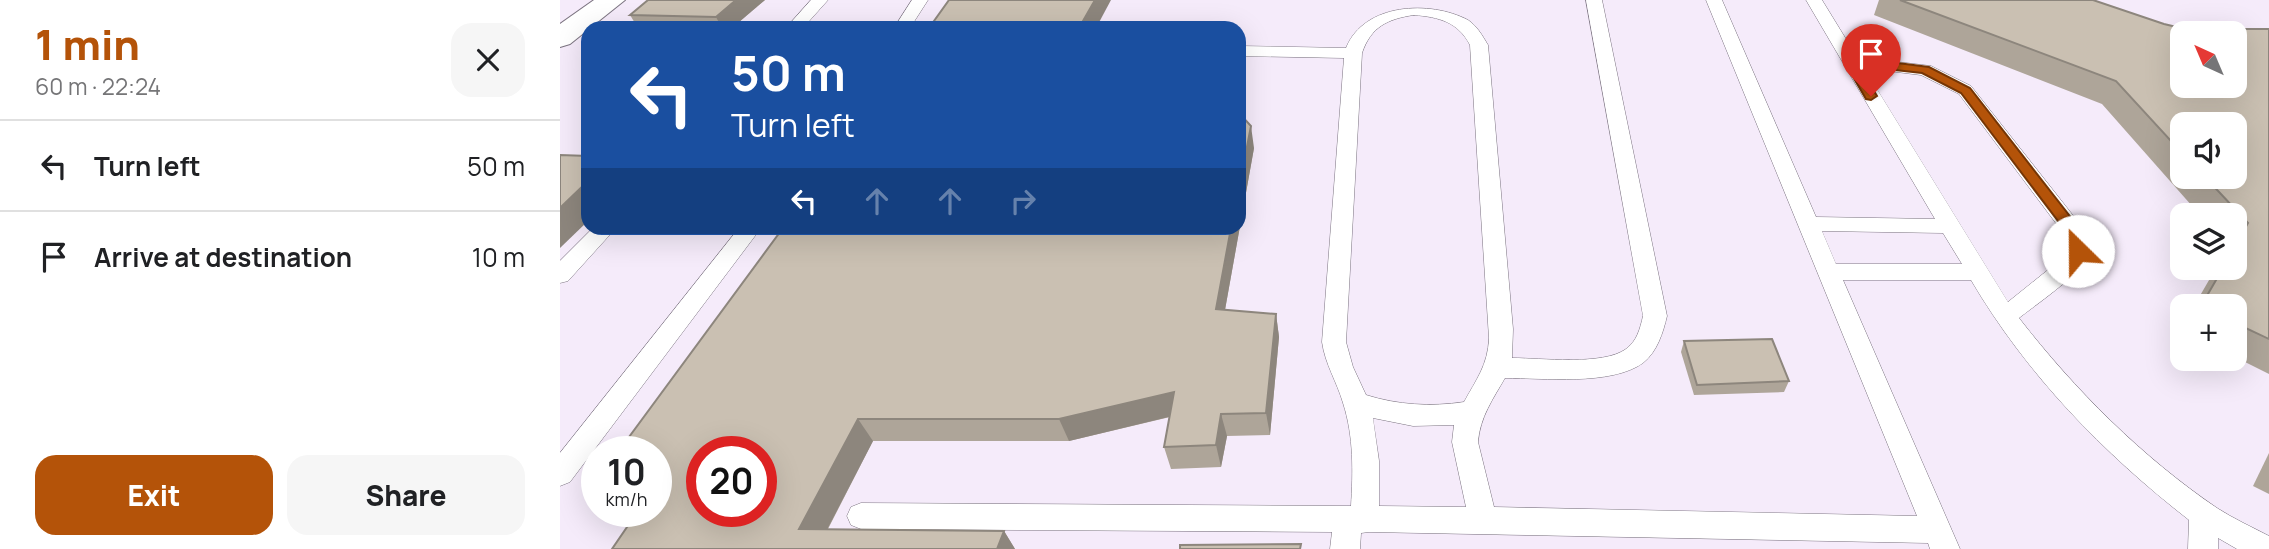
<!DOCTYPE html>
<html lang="en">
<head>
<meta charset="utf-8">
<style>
  :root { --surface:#fff; --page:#f6f6f6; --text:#202124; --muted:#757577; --line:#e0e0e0; --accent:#b45309 }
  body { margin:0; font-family:Manrope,sans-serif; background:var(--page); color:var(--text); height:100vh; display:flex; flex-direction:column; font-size:26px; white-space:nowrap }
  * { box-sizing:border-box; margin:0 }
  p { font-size:23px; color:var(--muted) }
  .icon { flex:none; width:38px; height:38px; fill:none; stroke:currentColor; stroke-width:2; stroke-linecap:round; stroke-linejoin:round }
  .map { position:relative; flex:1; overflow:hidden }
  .side { display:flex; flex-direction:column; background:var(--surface); width:560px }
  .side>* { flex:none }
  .banner { position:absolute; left:21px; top:21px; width:665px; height:214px; border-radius:21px; box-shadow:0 7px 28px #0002; background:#1a4fa0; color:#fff; overflow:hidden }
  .needle { width:46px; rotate:316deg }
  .controls { position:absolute; left:1610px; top:21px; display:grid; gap:14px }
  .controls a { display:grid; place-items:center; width:77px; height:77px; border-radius:14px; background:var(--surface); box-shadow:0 7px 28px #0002; font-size:35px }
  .speed { position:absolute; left:21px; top:436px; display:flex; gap:14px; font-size:35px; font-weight:700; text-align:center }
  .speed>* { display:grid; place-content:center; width:91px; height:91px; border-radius:50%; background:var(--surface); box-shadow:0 7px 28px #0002; line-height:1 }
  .speed small { font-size:18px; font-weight:400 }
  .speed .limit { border:10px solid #d22; background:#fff; color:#111 }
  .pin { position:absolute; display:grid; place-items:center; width:60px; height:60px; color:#fff; margin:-72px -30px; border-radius:50% 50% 50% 0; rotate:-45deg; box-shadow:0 0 7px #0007 }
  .pin .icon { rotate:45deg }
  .me { position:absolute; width:77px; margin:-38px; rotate:337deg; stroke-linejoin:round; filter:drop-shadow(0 0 5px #0008) }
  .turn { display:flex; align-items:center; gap:24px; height:147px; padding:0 35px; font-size:32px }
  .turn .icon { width:91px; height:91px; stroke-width:2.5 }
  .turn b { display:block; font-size:49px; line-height:60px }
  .lanes { display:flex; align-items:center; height:66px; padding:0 35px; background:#0003; justify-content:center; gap:35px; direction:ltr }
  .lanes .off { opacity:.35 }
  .round { display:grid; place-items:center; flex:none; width:74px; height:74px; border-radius:21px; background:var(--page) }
  .headline { display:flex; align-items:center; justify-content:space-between; height:119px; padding:0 35px }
  h1 { font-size:42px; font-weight:800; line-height:52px; color:var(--accent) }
  .cta { display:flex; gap:14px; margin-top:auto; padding:14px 35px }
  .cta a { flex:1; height:80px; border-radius:21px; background:var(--accent); color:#fff; font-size:28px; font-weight:800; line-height:80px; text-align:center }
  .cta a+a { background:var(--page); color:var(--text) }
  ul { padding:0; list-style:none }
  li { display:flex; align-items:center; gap:21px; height:91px; padding:0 35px; border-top:2px solid var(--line) }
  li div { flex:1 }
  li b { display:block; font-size:26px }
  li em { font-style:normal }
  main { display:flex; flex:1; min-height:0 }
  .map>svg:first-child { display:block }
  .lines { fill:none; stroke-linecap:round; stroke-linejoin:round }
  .service-casing { stroke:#7b7380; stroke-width:1 }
  .minor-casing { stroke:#7b7380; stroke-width:2 }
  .service { fill:#fff; fill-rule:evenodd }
  .minor { fill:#fff; fill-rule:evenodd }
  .wall { fill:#aea599; fill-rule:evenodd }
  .shaded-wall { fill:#8d867d }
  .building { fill:#cac0b2; stroke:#8d867d; stroke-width:2; fill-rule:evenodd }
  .route { fill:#b45309; stroke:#753606; stroke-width:2 }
</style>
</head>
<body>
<main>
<section class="side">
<div class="headline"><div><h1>1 min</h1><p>60 m · 22:24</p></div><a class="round"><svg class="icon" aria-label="close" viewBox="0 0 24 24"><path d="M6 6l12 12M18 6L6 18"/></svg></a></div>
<ul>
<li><svg class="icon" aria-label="left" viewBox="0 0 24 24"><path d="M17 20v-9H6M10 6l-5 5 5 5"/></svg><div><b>Turn left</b></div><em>50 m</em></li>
<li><svg class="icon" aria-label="arrive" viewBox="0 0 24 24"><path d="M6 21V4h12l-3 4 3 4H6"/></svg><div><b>Arrive at destination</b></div><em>10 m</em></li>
</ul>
<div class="cta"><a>Exit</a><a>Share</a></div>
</section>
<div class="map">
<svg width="1709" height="549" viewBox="0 0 1709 549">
  <rect width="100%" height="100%" fill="#f5ebfa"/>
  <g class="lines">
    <defs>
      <g id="service">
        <polygon points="251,0 268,0 243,28 226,28"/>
        <polygon points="352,0 368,0 350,28 334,28"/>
        <path d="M 1026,0 L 1042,0 L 1107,316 C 1103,333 1097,352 1083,363 C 1051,386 983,378 945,378 C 933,399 920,417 918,442 L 934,507 L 1357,516 L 1146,0 L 1162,0 L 1256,217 L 1375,219 L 1246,0 L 1262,0 L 1297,57 L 1371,66 L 1411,86 L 1519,223 C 1526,234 1531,247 1526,260 C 1520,274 1473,307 1459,318 C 1515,390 1582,457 1657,508 C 1674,519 1692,527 1709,536 L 1709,549 L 1677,549 L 1658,538 L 1658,549 L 1628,549 L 1629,520 C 1543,453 1467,375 1411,280 L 1283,280 L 1400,549 L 1370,549 L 1368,543 L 809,532 L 801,533 L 800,549 L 770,549 L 772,532 L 301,529 L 291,525 L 287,516 L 291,507 L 301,503 L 791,506 C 793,472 794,437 783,403 C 777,382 765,364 762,342 L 784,58 L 679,56 L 679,46 L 786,48 C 804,3 870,0 908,20 C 917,26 922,35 928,45 L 953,329 L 952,358 C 980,358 1043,366 1066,349 C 1077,341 1080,329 1083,316 ZM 854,15 C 879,17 898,22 910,45 L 929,338 C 928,365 916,380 904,402 C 871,407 838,405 806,395 L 793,367 L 786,342 L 802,53 C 811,27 827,19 854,15 ZM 1304,68 L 1361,75 L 1399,94 L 1501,230 L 1506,244 L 1504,257 L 1448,302 ZM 1262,231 L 1383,233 L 1402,264 L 1276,264 ZM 813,418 L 853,426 L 894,425 L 892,442 L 906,507 L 819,506 L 819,461 Z"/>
        <polygon points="33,228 56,228 8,281 0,283 0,261"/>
        <polygon points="179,228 201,228 10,482 0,486 0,453"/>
      </g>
      <polygon id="minor" points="34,0 65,0 10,44 0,47 0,24"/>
    </defs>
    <!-- service casing -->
    <use href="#service" class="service-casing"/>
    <!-- minor casing -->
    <use href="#minor" class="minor-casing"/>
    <!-- service -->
    <use href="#service" class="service"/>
    <!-- minor -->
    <use href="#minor" class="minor"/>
  </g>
  <!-- wall -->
  <g class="wall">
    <polygon points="205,0 172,28 78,28 70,15"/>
    <path d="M 1319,0 L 1533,0 L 1604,24 L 1625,29 L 1709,29 L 1709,374 L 1675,357 L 1675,306 L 1634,306 L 1656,268 L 1675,268 L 1675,215 L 1640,215 L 1542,104 L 1314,15 ZM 1622,124 L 1675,177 L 1622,177 Z"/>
    <polygon points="694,148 665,310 716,314 719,337 710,435 667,436 661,467 611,469 604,447 610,417 509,441 313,441 268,529 444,531 455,549 52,549 96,511 96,452"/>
    <polygon points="1124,341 1229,381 1224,392 1134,395 1121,352"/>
    <polygon points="1709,453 1709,494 1693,486"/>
  </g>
  <!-- shaded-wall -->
  <g class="shaded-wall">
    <polygon points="176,0 205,0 172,28 162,28 156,17"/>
    <polygon points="535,0 551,0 536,28 519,28"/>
    <polygon points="691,126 694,148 661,332 656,309 671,228 679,228 679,188"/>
    <polygon points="28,181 28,221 0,248 0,208"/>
    <polygon points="716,314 719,337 710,435 706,413"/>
    <polygon points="614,392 621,414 509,441 499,419"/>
    <polygon points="661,414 667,436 661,467 656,445"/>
    <polygon points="298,419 313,441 257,549 239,529"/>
    <polygon points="444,531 455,549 437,549"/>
  </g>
  <!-- building -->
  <g class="building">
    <polygon points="88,0 176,0 156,17 70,15"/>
    <polygon points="389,0 535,0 519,28 369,28"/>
    <path d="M 1340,0 L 1533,0 L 1604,24 L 1625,29 L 1709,29 L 1709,339 L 1675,323 L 1675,306 L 1641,306 L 1663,268 L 1675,268 L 1675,247 L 1688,223 L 1645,177 L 1675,177 L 1675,124 L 1622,124 L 1622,153 L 1556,81 ZM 1622,33 L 1675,33 L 1675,86 L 1622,86 Z"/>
    <polygon points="679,113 691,126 679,188"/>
    <polygon points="0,155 28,156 28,181 0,208"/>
    <path d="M 223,228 L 671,228 L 656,309 L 716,314 L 706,413 L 661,414 L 656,445 L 604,447 L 614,392 L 499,419 L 298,419 L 239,529 L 444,531 L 437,549 L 52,549 L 78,511 L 96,511 L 96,485 L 104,474 L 96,473 L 96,452 L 58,452 ZM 142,452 L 201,452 L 201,511 L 142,511 Z"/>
    <polygon points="1212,339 1229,381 1137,385 1124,341"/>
    <polygon points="741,544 740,549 620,549 620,545"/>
  </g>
  <!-- route -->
  <polygon class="route" points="1290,57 1369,67 1410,88 1516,224 1524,240 1523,255 1512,255 1504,229 1401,93 1362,73 1299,66 1317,96 1311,100 1306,99 1284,61"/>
</svg>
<div class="controls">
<a><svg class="needle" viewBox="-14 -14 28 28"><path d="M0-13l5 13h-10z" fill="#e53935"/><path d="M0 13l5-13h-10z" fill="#757577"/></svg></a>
<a><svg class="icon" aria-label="sound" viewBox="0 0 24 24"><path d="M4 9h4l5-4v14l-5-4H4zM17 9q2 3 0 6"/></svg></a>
<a><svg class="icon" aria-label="layers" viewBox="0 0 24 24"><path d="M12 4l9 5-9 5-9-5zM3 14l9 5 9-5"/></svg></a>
<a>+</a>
</div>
<div class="speed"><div>10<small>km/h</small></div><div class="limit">20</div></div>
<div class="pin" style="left:1311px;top:96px;background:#d93025"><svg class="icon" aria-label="arrive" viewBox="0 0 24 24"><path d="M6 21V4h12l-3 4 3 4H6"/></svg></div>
<svg class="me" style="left:1518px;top:251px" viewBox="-20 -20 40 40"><circle r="19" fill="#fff"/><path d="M0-13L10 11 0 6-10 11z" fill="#b45309"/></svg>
<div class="banner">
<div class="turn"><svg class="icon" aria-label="left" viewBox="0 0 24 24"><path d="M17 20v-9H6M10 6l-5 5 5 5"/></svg><div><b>50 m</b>Turn left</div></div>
<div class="lanes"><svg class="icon" aria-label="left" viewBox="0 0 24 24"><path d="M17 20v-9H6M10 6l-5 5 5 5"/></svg><svg class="icon off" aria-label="ahead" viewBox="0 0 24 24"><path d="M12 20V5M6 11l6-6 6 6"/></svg><svg class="icon off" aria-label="ahead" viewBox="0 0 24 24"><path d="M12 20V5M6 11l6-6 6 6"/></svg><svg class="icon off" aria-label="right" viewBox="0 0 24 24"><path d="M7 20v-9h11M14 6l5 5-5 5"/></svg></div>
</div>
</div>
</main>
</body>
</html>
